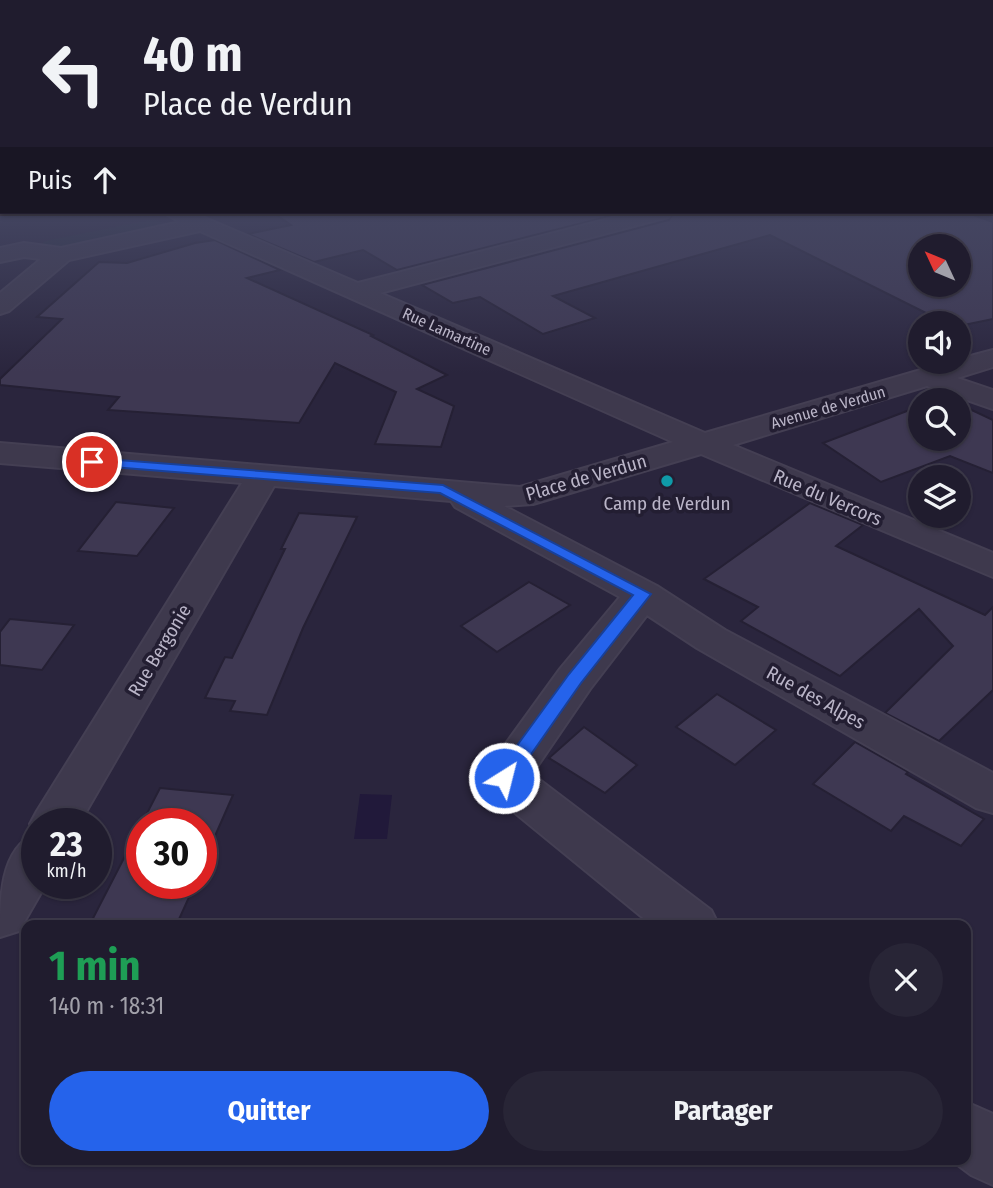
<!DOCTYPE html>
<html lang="fr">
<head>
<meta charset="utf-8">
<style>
  :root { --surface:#201c2e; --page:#282536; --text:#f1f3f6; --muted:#a2a1aa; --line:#3d3a4a; --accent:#2563eb }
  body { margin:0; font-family:"Fira Sans Condensed",sans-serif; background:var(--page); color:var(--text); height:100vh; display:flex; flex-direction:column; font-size:26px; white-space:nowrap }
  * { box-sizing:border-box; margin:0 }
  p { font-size:23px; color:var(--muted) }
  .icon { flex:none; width:38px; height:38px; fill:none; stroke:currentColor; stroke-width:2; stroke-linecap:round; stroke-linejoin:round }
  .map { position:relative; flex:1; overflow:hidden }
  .side { position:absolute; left:21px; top:920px; width:950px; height:245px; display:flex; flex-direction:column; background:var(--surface); border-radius:14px; box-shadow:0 2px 5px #0004,0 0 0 2px var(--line) }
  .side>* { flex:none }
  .top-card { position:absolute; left:0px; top:0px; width:994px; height:214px; box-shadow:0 2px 5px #0004,0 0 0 2px var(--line); background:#201c2e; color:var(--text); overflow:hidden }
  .needle { width:46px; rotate:314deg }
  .tools { position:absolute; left:908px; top:234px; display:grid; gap:14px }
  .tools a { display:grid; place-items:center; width:63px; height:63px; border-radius:50%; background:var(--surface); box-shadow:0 2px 5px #0004,0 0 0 2px var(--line); font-size:35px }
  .speed { position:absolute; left:21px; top:808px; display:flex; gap:14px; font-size:35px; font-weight:700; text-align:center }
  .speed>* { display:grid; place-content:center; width:91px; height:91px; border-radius:50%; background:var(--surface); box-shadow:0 2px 5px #0004,0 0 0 2px var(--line); line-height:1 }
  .speed small { font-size:18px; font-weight:400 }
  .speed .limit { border:10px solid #d22; background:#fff; color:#111 }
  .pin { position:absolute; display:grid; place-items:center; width:60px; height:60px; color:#fff; margin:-30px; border:4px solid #fff; border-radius:50%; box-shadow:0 2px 7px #0007 }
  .me { position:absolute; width:77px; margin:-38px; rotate:36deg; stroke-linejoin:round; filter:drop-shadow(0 0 5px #0008) }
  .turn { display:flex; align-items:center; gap:24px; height:147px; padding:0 28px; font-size:32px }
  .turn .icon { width:91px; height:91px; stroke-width:2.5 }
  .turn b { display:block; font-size:49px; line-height:60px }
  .then { display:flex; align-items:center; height:66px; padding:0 28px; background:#0003; gap:14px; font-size:26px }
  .round { display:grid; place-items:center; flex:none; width:74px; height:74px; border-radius:37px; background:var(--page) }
  .headline { display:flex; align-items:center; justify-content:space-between; height:119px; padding:0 28px }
  h1 { font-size:42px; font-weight:700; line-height:52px; color:#1e9e55 }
  .button { display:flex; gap:14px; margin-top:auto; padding:14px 28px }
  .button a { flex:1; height:80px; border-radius:42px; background:var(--accent); color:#fff; font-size:28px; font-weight:700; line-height:80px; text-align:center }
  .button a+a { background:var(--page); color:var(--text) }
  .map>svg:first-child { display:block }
  .green { fill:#272d3e }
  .water { fill:#21193a }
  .building { fill:#3e3852; stroke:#252034; stroke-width:2; fill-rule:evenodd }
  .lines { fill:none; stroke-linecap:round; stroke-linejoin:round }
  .street-casing { stroke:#443f53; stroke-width:4 }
  .street { fill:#3e394d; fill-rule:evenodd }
  .route { fill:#2563eb; stroke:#184099; stroke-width:2 }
  .culture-dot { fill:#0f9aa8; stroke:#231e32; stroke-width:2.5 }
  .labels { text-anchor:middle; stroke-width:7; stroke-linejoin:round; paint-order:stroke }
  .far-street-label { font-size:16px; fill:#bab5c8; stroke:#231e32 }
  .street-label { font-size:19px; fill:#bab5c8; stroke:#231e32 }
  .poi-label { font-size:19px; fill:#bab5c8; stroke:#231e32 }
</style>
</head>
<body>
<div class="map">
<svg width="993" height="1188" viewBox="0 0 993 1188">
  <rect width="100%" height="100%" fill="#2a253d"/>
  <!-- green -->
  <polygon class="green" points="155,219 172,229 63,252 37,248 45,241"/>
  <!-- water -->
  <polygon class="water" points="360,794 392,795 387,839 354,839"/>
  <!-- building -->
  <g class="building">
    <polygon points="272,212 626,212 397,270 363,250 314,262 248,234 291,225"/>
    <path d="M 674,212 L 965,212 L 993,222 L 993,319 L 959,326 L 948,324 L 770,235 L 553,296 L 595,318 L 543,334 L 480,297 L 453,303 L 422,285 L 669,220 ZM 920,247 L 959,247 L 959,285 L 920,285 Z"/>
    <polygon points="215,240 280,270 247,278 373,335 371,336 447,375 417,389 454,406 441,447 375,444 396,392 335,363 299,423 108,410 119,397 0,385 0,379 62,319 37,317 99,262 127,263 195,243"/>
    <polygon points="959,404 993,420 993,473 950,456 881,482 823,443 920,406 920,439 959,439"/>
    <polygon points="116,502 174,508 137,556 78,551"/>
    <polygon points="810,503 863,525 836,546 985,615 993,607 993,690 939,741 885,713 953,646 919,609 840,676 741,621 758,607 704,579"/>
    <polygon points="299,513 357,517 303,628 267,715 230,711 235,701 205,698 225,657 232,658 285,549 281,549"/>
    <polygon points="529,582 570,605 497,652 461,626"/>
    <polygon points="10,619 74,625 42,670 0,665 0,632"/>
    <polygon points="717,694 776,730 735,765 676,727"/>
    <polygon points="584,727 637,765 605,793 549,758"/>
    <polygon points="855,742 908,772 906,774 984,819 961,846 904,816 891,831 813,784"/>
    <polygon points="160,788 233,795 201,868 201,824 142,824 142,884 195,884 176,926 89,926"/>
  </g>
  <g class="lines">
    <defs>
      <g id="street">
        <path d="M 163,212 L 191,212 L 358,283 L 636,212 L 671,212 L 668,217 L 380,293 L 705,433 L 948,362 L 959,362 L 959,359 L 993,350 L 993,367 L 957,378 L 993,390 L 993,409 L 927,386 L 733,445 L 993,553 L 993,577 L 701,454 L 533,504 L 504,506 L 657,586 L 725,630 L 993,773 L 993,813 L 976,808 L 697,648 L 647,615 L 590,689 L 532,774 L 711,910 L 719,926 L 653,926 L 487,790 L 481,778 L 560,669 L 620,597 L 455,507 L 451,501 L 274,486 L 79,824 L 37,824 L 37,884 L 46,884 L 19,931 L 0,937 C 0,899 0,849 35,834 L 30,824 L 37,811 L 242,483 L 0,463 L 0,443 L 520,487 L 673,442 L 200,231 L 69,260 L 9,311 L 0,314 L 0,293 L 41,259 L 24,257 L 0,262 L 0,248 L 24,243 L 61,248 L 180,222 Z"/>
        <polygon points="966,1102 993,1114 993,1185 971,1175 951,1160 966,1160"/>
      </g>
    </defs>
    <!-- street casing -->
    <use href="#street" class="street-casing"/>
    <!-- street -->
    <use href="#street" class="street"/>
  </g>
  <!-- sky -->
  <linearGradient id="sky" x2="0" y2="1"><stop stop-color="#171422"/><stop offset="0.55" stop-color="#444662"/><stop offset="1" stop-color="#444662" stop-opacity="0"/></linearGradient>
  <rect width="993" height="373" fill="url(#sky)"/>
  <!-- route -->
  <polygon class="route" points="92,458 443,485 651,594 581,683 511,783 504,785 494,778 497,773 569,674 633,595 440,493 87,465 87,459"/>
  <!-- markers -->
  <circle class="culture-dot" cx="667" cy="481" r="7"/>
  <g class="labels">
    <!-- far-street labels -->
    <g class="far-street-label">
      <text transform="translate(447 331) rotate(24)" y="6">Rue Lamartine</text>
      <text transform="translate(828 407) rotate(-16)" y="6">Avenue de Verdun</text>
    </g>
    <!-- street labels -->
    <g class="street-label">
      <text transform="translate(586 477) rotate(-16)" y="7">Place de Verdun</text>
      <text transform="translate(828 497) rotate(23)" y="7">Rue du Vercors</text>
      <text transform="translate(159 650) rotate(-59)" y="7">Rue Bergonie</text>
      <text transform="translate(816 697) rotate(29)" y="7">Rue des Alpes</text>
    </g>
    <!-- poi labels -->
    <g class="poi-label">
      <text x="667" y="510">Camp de Verdun</text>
    </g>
  </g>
</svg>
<div class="tools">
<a><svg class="needle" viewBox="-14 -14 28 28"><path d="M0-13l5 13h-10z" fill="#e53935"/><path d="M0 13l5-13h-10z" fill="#a2a1aa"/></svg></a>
<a><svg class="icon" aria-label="sound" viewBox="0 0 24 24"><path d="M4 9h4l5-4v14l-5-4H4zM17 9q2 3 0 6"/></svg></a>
<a><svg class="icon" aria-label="search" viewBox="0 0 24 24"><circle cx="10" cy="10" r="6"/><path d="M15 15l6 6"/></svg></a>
<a><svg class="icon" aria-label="layers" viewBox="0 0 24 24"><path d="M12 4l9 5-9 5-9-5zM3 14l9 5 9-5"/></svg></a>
</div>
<div class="speed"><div>23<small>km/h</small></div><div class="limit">30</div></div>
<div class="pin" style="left:92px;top:462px;background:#d93025"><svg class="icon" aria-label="arrive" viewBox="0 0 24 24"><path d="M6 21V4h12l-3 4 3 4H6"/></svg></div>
<svg class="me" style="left:504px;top:778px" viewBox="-20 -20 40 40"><circle r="17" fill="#2563eb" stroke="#fff" stroke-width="3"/><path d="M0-11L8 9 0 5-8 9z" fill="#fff"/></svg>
<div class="top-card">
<div class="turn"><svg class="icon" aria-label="left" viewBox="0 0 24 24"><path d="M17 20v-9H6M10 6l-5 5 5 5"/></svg><div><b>40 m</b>Place de Verdun</div></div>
<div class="then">Puis<svg class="icon" aria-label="ahead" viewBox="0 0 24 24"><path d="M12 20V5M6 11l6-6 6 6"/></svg></div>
</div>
<section class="side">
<div class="headline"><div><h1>1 min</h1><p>140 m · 18:31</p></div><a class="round"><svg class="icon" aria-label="close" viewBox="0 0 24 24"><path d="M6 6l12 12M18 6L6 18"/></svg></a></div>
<div class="button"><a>Quitter</a><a>Partager</a></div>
</section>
</div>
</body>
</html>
